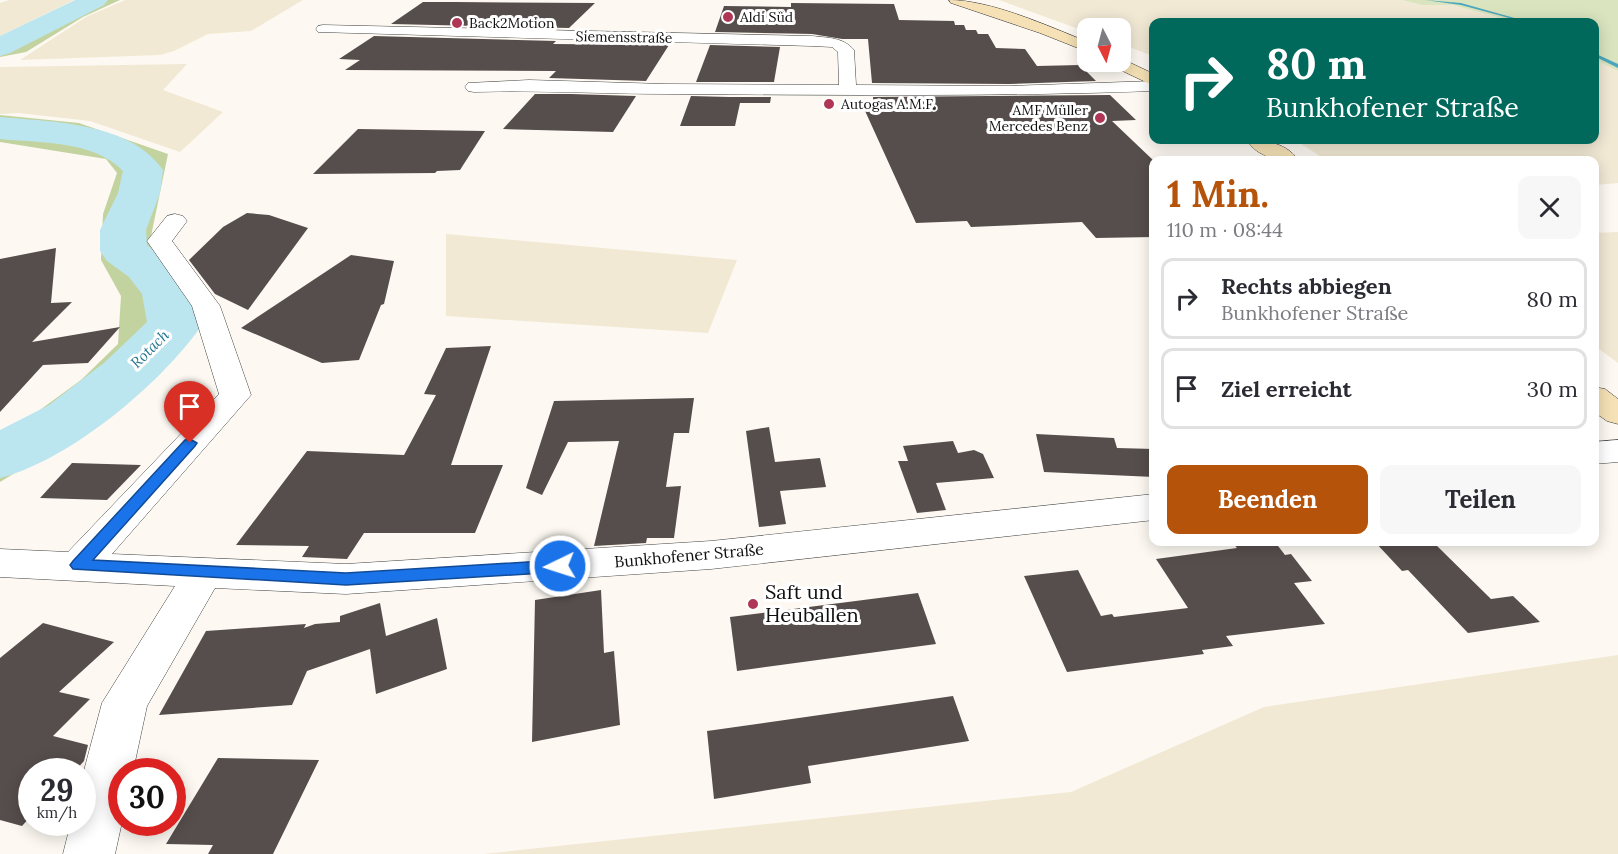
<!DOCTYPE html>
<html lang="de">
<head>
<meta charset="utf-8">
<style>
  :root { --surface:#fff; --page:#f7f7f7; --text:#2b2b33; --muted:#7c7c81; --line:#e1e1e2; --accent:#b45309 }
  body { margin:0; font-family:Lora,serif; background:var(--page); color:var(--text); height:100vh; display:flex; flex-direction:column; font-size:22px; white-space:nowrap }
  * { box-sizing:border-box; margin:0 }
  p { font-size:20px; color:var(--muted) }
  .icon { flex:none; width:33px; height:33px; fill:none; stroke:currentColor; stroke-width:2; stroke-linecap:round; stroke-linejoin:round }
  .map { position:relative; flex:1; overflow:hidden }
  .sheet { position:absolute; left:1149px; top:156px; width:450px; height:390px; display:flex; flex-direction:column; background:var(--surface); border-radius:12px; box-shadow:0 3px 15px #0003 }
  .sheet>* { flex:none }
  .banner { position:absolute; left:1149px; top:18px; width:450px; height:126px; border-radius:12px; box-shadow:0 3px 15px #0003; background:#00695c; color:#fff; overflow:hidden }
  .needle { width:39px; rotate:174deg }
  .tools { position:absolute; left:1077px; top:18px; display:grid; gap:12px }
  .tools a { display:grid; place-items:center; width:54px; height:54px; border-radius:12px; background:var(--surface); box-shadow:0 3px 15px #0003; font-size:30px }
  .speed { position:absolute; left:18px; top:758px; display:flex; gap:12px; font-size:30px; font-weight:700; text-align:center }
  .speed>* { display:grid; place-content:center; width:78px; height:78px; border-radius:50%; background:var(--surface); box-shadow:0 3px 15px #0003; line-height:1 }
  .speed small { font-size:15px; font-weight:400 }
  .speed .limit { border:9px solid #d22; background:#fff; color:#111 }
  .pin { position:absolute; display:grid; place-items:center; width:51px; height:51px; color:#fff; margin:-62px -26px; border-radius:50% 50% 50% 0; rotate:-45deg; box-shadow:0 0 6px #0007 }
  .pin .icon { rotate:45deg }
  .me { position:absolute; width:66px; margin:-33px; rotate:266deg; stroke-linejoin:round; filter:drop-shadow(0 0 4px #0008) }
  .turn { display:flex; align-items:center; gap:21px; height:126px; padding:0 18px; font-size:27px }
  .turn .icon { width:78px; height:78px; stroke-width:2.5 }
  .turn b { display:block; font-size:42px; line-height:51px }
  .round { display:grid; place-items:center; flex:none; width:63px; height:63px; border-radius:12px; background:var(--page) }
  .overview { display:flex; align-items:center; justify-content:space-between; height:102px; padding:0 18px }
  h1 { font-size:36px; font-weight:700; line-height:45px; color:var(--accent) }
  .primary-button { display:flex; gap:12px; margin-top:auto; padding:12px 18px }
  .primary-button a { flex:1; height:69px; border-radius:12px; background:var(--accent); color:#fff; font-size:24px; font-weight:700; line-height:69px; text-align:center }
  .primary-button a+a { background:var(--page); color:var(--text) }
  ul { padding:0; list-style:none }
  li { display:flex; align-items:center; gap:18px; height:81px; margin:0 12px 9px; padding:0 6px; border:3px solid var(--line); border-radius:12px }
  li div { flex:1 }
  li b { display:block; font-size:22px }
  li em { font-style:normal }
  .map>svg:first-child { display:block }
  .farmland { fill:#f1e9d4 }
  .green { fill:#dae4bf }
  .forest { fill:#c2d3a0 }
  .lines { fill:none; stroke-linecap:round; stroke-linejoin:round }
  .stream { fill:#4ca7bd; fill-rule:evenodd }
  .river { fill:#bce6ef; fill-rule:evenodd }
  .building { fill:#564e4c }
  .street-casing { stroke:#424242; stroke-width:1 }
  .secondary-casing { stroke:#313131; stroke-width:1 }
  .street { fill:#fff; fill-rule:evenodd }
  .secondary { fill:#f5e1b5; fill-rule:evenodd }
  .route { fill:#1a73e8; stroke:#114b97; stroke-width:1.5 }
  .poi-dot { fill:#af3755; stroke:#fff; stroke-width:2 }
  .labels { text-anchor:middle; stroke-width:6; stroke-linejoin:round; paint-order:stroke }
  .far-poi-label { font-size:14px; fill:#0f0f0f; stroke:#fff; text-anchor:start }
  .far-street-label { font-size:14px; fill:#0f0f0f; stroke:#fff }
  .far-water-label { font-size:15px; font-style:italic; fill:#267992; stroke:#fff }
  .street-label { font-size:16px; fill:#0f0f0f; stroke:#fff }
  .near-poi-label { font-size:20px; fill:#0f0f0f; stroke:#fff; text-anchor:start }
</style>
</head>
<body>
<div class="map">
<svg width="1618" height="854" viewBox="0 0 1618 854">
  <rect width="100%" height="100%" fill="#fdf9f2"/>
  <!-- farmland -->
  <g class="farmland">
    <polygon points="9,0 74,0 0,36 0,3"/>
    <polygon points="125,0 303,0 251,31 208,34 174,51 160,55 20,60 86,17"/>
    <polygon points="999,0 1402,0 1422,5 1452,5 1516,22 1154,22 1153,56 1121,44 1120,28 1088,28 1087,32"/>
    <polygon points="1595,60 1618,71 1618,183 1595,185 1594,160 1326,160 1295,140 1594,140"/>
    <polygon points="187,64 163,90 223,112 180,152 90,121 19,113 0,114 0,67"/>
    <polygon points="1618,232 1618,363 1595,346 1594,233"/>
    <polygon points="446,234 447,234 737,260 708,333 446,316"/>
    <polygon points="1618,655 1618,854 483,854 1071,792 1264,707"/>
  </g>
  <!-- green -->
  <polygon class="green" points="1402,0 1618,0 1618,71 1595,60 1594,22 1516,22 1452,5 1422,5"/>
  <!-- forest -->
  <g class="forest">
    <polygon points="85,0 120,0 83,17 26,52 0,57 0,39 24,31"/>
    <polygon points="0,115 79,123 168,154 150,241 189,307 183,344 64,443 0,482 0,439 81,380 118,344 121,296 101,260 103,214 117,173 106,159 0,142"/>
  </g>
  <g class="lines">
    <!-- stream -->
    <g class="stream">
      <polygon points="1425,0 1461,3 1529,22 1524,22 1461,5"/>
      <polygon points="1594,53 1618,64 1618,68 1594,56"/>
    </g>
    <!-- river -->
    <g class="river">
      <polygon points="75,0 108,0 104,5 10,53 0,56 0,36"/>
      <path d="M 0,117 C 53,122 130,122 163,170 L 160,193 L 146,230 L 147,245 L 163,257 L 193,293 L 202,325 C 161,384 70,460 0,478 L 0,430 L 49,405 L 105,362 L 147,322 L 142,294 L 129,277 L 107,261 L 100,251 L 100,230 L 118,193 L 123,171 C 94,140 39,143 0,139 Z"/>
    </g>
  </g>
  <!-- building -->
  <g class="building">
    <polygon points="423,2 454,2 595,3 569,28 391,24"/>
    <polygon points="791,3 894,4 899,20 954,21 955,25 964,25 966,30 976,30 978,34 988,34 996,48 1025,49 1037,66 1080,65 1096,81 1009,84 872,83 868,39 842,39 812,34 715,32 724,6 791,7"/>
    <polygon points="374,36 556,41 553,44 669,45 646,81 549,78 556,71 345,70 360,60 339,59"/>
    <polygon points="710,45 780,47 774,82 696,82"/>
    <polygon points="535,94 571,94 636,96 613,132 503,129"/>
    <polygon points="1110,95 1136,120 1112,121 1154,161 1154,237 1096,238 1082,222 971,227 967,221 916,223 861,102 873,101 873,97"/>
    <polygon points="691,96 729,97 771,97 770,103 740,103 735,126 680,126"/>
    <polygon points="358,129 485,131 460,170 437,171 435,173 313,174"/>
    <polygon points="247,213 269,215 308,228 248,310 215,294 189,260 223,227"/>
    <polygon points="56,248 51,303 72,302 32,342 120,327 88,363 43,365 0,412 0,259"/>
    <polygon points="351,255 394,261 384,304 381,305 359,360 322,363 241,328"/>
    <polygon points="491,346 451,465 503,465 475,533 364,533 347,559 302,557 309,546 236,545 307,451 404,455 436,395 424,394 446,348"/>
    <polygon points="694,398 689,433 674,433 666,487 681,486 674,538 647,538 646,543 594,546 619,441 568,442 542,495 526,488 554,401"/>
    <polygon points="769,427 775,462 820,458 826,487 780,491 786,524 759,527 746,431"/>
    <polygon points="1036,434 1114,438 1117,448 1154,449 1154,477 1044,472"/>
    <polygon points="953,441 958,453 974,450 983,454 994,478 936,483 946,510 917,513 898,461 908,461 903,446"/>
    <polygon points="72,463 141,465 107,500 40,498"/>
    <polygon points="1232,542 1275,542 1285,555 1291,554 1312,581 1294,583 1325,624 1226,636 1233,646 1202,650 1204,654 1067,672 1024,576 1078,570 1101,616 1112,614 1114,617 1188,608 1156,559 1237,548"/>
    <polygon points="1375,542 1433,542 1491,599 1513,596 1540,622 1468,633 1408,570 1402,571"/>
    <polygon points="601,590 604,653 614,651 620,725 532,742 535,600"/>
    <polygon points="918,593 936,644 737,671 730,617"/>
    <polygon points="380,603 386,636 437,618 447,669 376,694 370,649 307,671 292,705 159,715 206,631 306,624 304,628 315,624 340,622 340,616"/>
    <polygon points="43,623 114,642 59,692 90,699 53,736 88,745 84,761 75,771 32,771 32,815 22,826 0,820 0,658"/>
    <polygon points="953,696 969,741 808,766 811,783 714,799 707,731"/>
    <polygon points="218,758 319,760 273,854 208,854 213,845 166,844"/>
  </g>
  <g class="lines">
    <defs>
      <g id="street">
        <path d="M 323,25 L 812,36 C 828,38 843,37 854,50 L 856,85 L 1009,86 L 1154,81 L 1154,91 C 992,97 830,95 669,94 C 604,94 539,90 474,92 L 468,91 L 465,87 L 468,83 L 529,80 L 665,84 L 839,85 L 838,52 L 832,47 L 812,46 L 318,32 L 316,29 L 318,26 Z"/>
        <polygon points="175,214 183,216 187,221 172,241 220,306 251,395 112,554 346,564 711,541 1154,494 1154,520 711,569 346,594 215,588 147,706 133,771 122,771 122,822 115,854 63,854 71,822 82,822 82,778 102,703 175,586 0,577 0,549 68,552 219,394 192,306 147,241 167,216"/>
        <polygon points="1618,440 1618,462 1594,464 1594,442"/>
      </g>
      <g id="secondary">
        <path d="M 949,0 C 991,0 1048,26 1088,42 L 1088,52 L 1040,33 L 951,3 Z"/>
        <polygon points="1120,58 1154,74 1154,86 1110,65 1108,62 1120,62"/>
        <path d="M 1247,140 C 1265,140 1287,143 1298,160 C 1281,162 1256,157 1247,140 Z"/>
        <polygon points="1594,387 1605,389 1618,399 1618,424 1607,421 1594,412"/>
      </g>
    </defs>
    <!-- street casing -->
    <use href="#street" class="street-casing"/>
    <!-- secondary casing -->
    <use href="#secondary" class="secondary-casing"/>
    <!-- street -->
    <use href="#street" class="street"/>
    <!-- secondary -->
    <use href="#secondary" class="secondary"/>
  </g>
  <!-- route -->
  <polygon class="route" points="190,439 197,443 195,446 93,560 346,573 560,560 565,562 568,566 565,571 560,572 346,585 73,569 70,565 73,561 185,440"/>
  <!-- markers -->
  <g class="poi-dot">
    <circle cx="728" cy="17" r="6"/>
    <circle cx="457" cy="23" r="6"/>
    <circle cx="829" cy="104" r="6"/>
    <circle cx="1100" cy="118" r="6"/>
    <circle cx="753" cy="604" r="6"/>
  </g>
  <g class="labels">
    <!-- far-poi labels -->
    <g class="far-poi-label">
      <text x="740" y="22">Aldi Süd</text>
      <text x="469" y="28">Back2Motion</text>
      <text x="841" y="109">Autogas A.M.F.</text>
      <text x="1088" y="115" text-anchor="end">AMF Müller<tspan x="1088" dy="16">Mercedes Benz</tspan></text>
    </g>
    <!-- far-street labels -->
    <g class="far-street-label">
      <text transform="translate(624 37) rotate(1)" y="5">Siemensstraße</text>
    </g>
    <!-- far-water labels -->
    <g class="far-water-label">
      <text transform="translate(150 349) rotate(-45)" y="5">Rotach</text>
    </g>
    <!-- street labels -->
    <g class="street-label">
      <text transform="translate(689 555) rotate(-5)" y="6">Bunkhofener Straße</text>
    </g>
    <!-- near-poi labels -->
    <g class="near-poi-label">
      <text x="765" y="599">Saft und<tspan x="765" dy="23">Heuballen</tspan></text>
    </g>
  </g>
</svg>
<div class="tools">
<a><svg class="needle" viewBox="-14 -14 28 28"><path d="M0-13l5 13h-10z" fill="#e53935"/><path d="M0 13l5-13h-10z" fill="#7c7c81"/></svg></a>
</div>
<div class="speed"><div>29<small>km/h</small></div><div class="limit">30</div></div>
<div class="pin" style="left:190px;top:443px;background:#d93025"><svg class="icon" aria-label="arrive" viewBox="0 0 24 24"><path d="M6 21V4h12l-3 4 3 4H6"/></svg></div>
<svg class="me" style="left:560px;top:566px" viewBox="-20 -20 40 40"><circle r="17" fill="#1a73e8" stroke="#fff" stroke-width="3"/><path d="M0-11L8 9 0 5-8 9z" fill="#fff"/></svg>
<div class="banner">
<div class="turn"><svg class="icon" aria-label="right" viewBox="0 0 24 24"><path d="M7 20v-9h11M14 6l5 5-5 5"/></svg><div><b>80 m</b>Bunkhofener Straße</div></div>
</div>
<section class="sheet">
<div class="overview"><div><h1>1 Min.</h1><p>110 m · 08:44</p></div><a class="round"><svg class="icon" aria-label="close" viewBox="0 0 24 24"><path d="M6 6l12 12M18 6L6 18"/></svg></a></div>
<ul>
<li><svg class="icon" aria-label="right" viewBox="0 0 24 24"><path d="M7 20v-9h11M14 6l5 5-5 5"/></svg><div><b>Rechts abbiegen</b><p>Bunkhofener Straße</p></div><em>80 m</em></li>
<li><svg class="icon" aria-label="arrive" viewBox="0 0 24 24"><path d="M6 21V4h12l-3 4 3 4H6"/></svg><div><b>Ziel erreicht</b></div><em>30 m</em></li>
</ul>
<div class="primary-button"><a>Beenden</a><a>Teilen</a></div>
</section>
</div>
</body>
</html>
